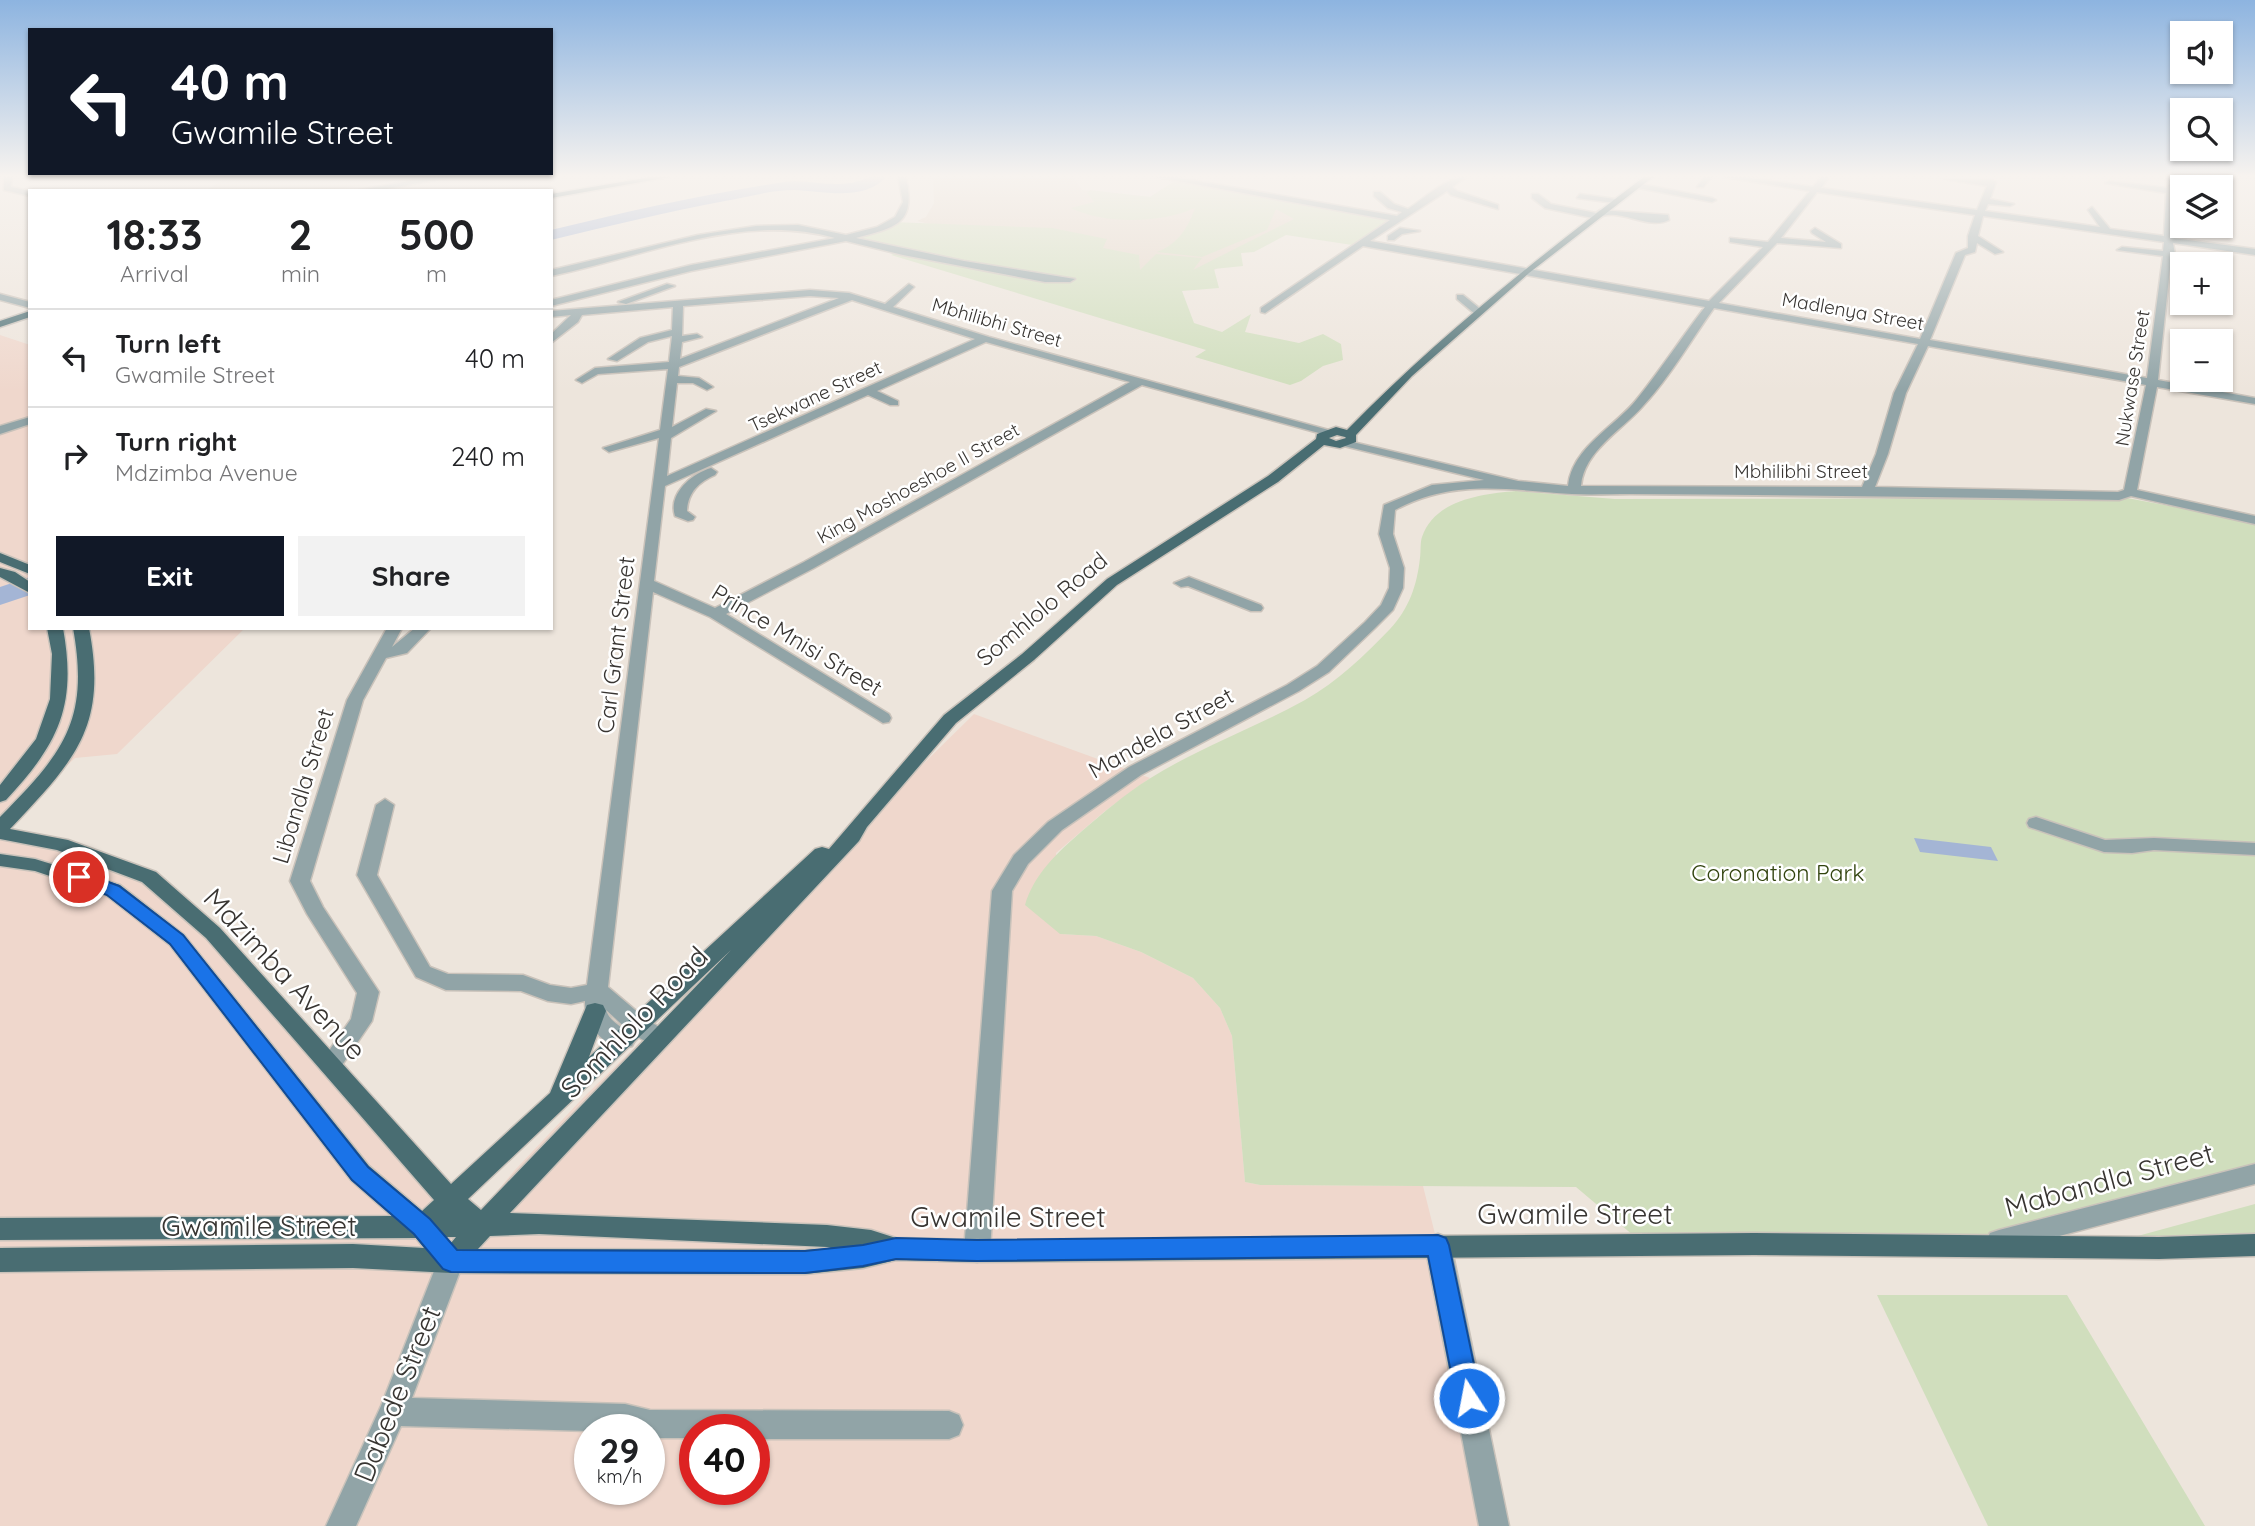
<!DOCTYPE html>
<html lang="en">
<head>
<meta charset="utf-8">
<style>
  :root { --surface:#fff; --page:#f2f2f2; --text:#202124; --muted:#757577; --line:#e0e0e0; --accent:#111827 }
  body { margin:0; font-family:Quicksand,sans-serif; background:var(--page); color:var(--text); height:100vh; display:flex; flex-direction:column; font-size:26px; white-space:nowrap }
  * { box-sizing:border-box; margin:0 }
  p { font-size:23px; color:var(--muted) }
  .icon { flex:none; width:38px; height:38px; fill:none; stroke:currentColor; stroke-width:2; stroke-linecap:round; stroke-linejoin:round }
  .map { position:relative; flex:1; overflow:hidden }
  .drawer { position:absolute; left:28px; top:189px; width:525px; height:441px; display:flex; flex-direction:column; background:var(--surface); border-radius:0px; box-shadow:0 2px 5px #0004 }
  .drawer>* { flex:none }
  .guide { position:absolute; left:28px; top:28px; width:525px; height:147px; border-radius:0px; box-shadow:0 2px 5px #0004; background:#111827; color:#fff; overflow:hidden }
  .tools { position:absolute; left:2170px; top:21px; display:grid; gap:14px }
  .tools a { display:grid; place-items:center; width:63px; height:63px; border-radius:0px; background:var(--surface); box-shadow:0 2px 5px #0004; font-size:35px }
  .speed { position:absolute; left:574px; top:1414px; display:flex; gap:14px; font-size:35px; font-weight:700; text-align:center }
  .speed>* { display:grid; place-content:center; width:91px; height:91px; border-radius:50%; background:var(--surface); box-shadow:0 2px 5px #0004; line-height:1 }
  .speed small { font-size:18px; font-weight:400 }
  .speed .limit { border:10px solid #d22; background:#fff; color:#111 }
  .pin { position:absolute; display:grid; place-items:center; width:60px; height:60px; color:#fff; margin:-30px; border:4px solid #fff; border-radius:50%; box-shadow:0 2px 7px #0007 }
  .me { position:absolute; width:77px; margin:-38px; rotate:349deg; stroke-linejoin:round; filter:drop-shadow(0 0 5px #0008) }
  .turn { display:flex; align-items:center; gap:24px; height:147px; padding:0 28px; font-size:32px }
  .turn .icon { width:91px; height:91px; stroke-width:2.5 }
  .turn b { display:block; font-size:49px; line-height:60px }
  .eta { display:flex; justify-content:space-evenly; align-items:center; height:119px; text-align:center }
  .eta b { font-size:42px; font-weight:800; line-height:49px }
  .cta { display:flex; gap:14px; margin-top:auto; padding:14px 28px }
  .cta a { flex:1; height:80px; border-radius:0px; background:var(--accent); color:#fff; font-size:28px; font-weight:800; line-height:80px; text-align:center }
  .cta a+a { background:var(--page); color:var(--text) }
  ul { padding:0; list-style:none }
  li { display:flex; align-items:center; gap:21px; height:98px; padding:0 28px; border-top:2px solid var(--line) }
  li div { flex:1 }
  li b { display:block; font-size:26px }
  li em { font-style:normal }
  .map>svg:first-child { display:block }
  .commercial { fill:#efd7cc; fill-rule:evenodd }
  .built { fill:#e4d7c9 }
  .green { fill:#d0debd }
  .water { fill:#a4b5d5 }
  .lines { fill:none; stroke-linecap:round; stroke-linejoin:round }
  .river { fill:#a4b5d5; fill-rule:evenodd }
  .minor-casing { stroke:#c9c2ba; stroke-width:3 }
  .major-casing { stroke:#c9c2ba; stroke-width:3 }
  .minor { fill:#91a4a7; fill-rule:evenodd }
  .major { fill:#496d72; fill-rule:evenodd }
  .route { fill:#1a73e8; stroke:#114b97; stroke-width:2 }
  .labels { text-anchor:middle; stroke-width:5; stroke-linejoin:round; paint-order:stroke }
  .far-street-label { font-size:19px; fill:#383532; stroke:#fff }
  .street-label { font-size:23px; fill:#383532; stroke:#fff }
  .park-label { font-size:23px; fill:#31430d; stroke:#fff }
  .near-street-label { font-size:28px; fill:#383532; stroke:#fff }
</style>
</head>
<body>
<div class="map">
<svg width="2255" height="1526" viewBox="0 0 2255 1526">
  <rect width="100%" height="100%" fill="#ede5dc"/>
  <!-- commercial -->
  <g class="commercial">
    <polygon points="0,335 30,345 30,628 245,628 117,754 75,758 0,828"/>
    <path d="M 974,714 L 1150,778 L 1105,811 L 1056,853 L 1060,934 L 1096,936 L 1141,952 L 1193,978 L 1220,1008 L 1232,1036 L 1245,1182 L 1260,1185 L 1423,1186 L 1438,1246 L 1494,1526 L 0,1526 L 0,833 L 149,877 L 362,1103 L 479,1213 L 514,1171 L 583,1098 ZM 590,1430 L 649,1430 L 649,1489 L 590,1489 ZM 695,1430 L 754,1430 L 754,1489 L 695,1489 Z"/>
  </g>
  <!-- built -->
  <g class="built">
    <polygon points="228,177 420,177 322,191 205,191"/>
    <polygon points="933,177 1073,177 1082,190 1150,197 1170,184 1315,206 1194,283 1139,274 917,221 926,217 934,203"/>
  </g>
  <!-- green -->
  <g class="green">
    <path d="M 1178,179 L 1399,219 L 1359,246 L 1286,235 L 1254,252 L 1241,253 L 1243,266 L 1214,269 L 1219,288 L 1182,291 L 1194,323 L 1222,332 L 1251,314 L 1245,332 L 1299,343 L 1323,334 L 1341,344 L 1343,360 L 1323,366 L 1301,381 L 1290,385 L 1195,357 L 1206,350 L 891,255 L 897,252 L 843,239 L 880,229 L 892,222 L 1052,228 L 1107,239 L 1103,248 L 1139,255 L 1140,270 L 1156,254 L 1202,258 L 1193,270 L 1294,219 L 1276,209 L 1267,230 L 1202,257 L 1157,252 C 1178,244 1188,228 1195,208 C 1161,223 1106,225 1071,208 L 1094,202 L 1087,193 L 1090,190 L 1150,197 Z"/>
    <path d="M 1516,491 L 1615,499 L 2127,498 L 2255,522 L 2255,1175 L 1979,1246 L 1647,1247 L 1576,1187 L 1260,1185 L 1245,1182 L 1232,1036 L 1220,1008 L 1193,978 L 1141,952 L 1096,936 L 1060,934 L 1025,905 C 1034,874 1058,852 1082,831 C 1103,813 1125,794 1149,779 C 1198,748 1254,728 1305,700 C 1337,682 1365,655 1390,629 C 1409,609 1417,585 1420,558 C 1421,551 1420,543 1422,537 C 1435,499 1483,494 1516,491 Z"/>
    <polygon points="2255,1204 2255,1234 2134,1237"/>
    <polygon points="1877,1295 2067,1295 2205,1526 1988,1526"/>
  </g>
  <!-- water -->
  <polygon class="water" points="1914,838 1991,847 1998,861 1920,852"/>
  <g class="lines">
    <!-- river -->
    <g class="river">
      <path d="M 869,177 L 886,177 C 864,202 822,191 794,190 C 772,190 747,197 725,201 C 666,212 609,226 551,240 L 551,230 C 628,211 705,194 784,182 C 814,178 837,192 869,177 Z"/>
      <polygon points="30,577 30,595 0,605 0,587"/>
    </g>
    <defs>
      <g id="minor">
        <polygon points="4,177 12,177 11,187 30,191 30,196 4,190"/>
        <polygon points="432,177 451,177 375,191 354,191"/>
        <path d="M 898,177 L 906,177 C 916,224 897,227 856,238 L 964,261 L 1075,279 L 1070,282 L 1045,282 L 903,255 L 846,241 L 691,271 L 551,306 L 551,300 L 691,265 L 835,238 C 741,212 643,257 551,276 L 551,270 L 698,235 L 756,226 L 798,225 L 846,235 L 877,227 L 895,217 L 903,202 Z"/>
        <path d="M 1156,177 L 1174,177 L 1397,216 L 1402,212 L 1388,208 L 1374,196 L 1374,192 L 1380,192 L 1394,204 L 1408,209 C 1425,198 1446,177 1466,177 L 1452,187 L 1457,191 L 1498,205 L 1498,209 L 1451,195 L 1447,191 L 1370,241 L 1709,301 L 1763,247 L 1730,242 L 1730,238 L 1768,242 L 1810,191 L 1724,177 L 1745,177 L 1813,187 L 1821,177 L 1829,177 L 1821,188 L 1977,210 L 1987,186 L 1944,179 L 1992,180 L 1996,182 L 1990,199 L 2014,204 L 2010,206 L 1988,204 L 1985,211 L 2100,227 L 2088,210 L 2092,207 L 2110,229 L 2164,236 L 2166,193 L 2105,183 L 2109,181 L 2167,188 L 2168,185 L 2174,185 L 2173,238 L 2255,249 L 2255,255 L 2173,243 L 2175,254 L 2170,268 L 2158,380 L 2255,398 L 2255,404 L 2157,387 L 2137,490 L 2255,516 L 2255,524 L 2131,496 L 2119,500 C 1956,497 1793,495 1630,494 C 1611,494 1591,495 1572,494 C 1509,490 1454,478 1395,510 L 1393,534 L 1404,568 L 1403,588 L 1393,610 L 1375,628 L 1329,672 L 1299,691 L 1141,775 L 1062,830 L 1028,864 L 1012,891 L 990,1251 L 986,1259 L 977,1262 L 968,1259 L 964,1251 L 992,891 L 1014,855 L 1048,822 L 1129,767 L 1287,685 L 1317,666 L 1365,622 L 1381,605 L 1389,588 L 1390,568 L 1379,534 L 1384,505 L 1432,485 L 1484,480 L 1344,446 L 1344,440 L 1518,481 L 1568,486 C 1572,447 1615,427 1637,399 C 1661,369 1682,337 1705,307 L 1363,246 L 1265,313 L 1261,312 L 1261,308 L 1390,220 ZM 1817,192 L 1975,215 L 1968,236 L 1968,248 L 1956,253 L 1920,339 L 1719,303 L 1777,243 L 1841,248 L 1841,244 L 1815,228 L 1811,231 L 1812,233 L 1826,242 L 1781,238 ZM 1983,216 L 2164,242 L 2163,251 L 2122,247 L 2117,250 L 2163,256 L 2147,378 L 1930,340 L 1965,255 L 1975,252 L 1977,243 L 1995,254 L 2003,252 L 1978,236 ZM 1714,308 L 1918,344 L 1894,393 L 1876,454 L 1862,487 L 1581,486 C 1584,451 1621,431 1643,406 C 1670,377 1691,340 1714,308 ZM 1928,346 L 2146,385 L 2124,490 L 2118,492 L 1875,487 L 1888,454 L 1906,393 Z"/>
        <polygon points="1704,177 1712,177 1703,187 1697,187"/>
        <polygon points="1636,183 1712,198 1716,200 1712,202 1633,187"/>
        <path d="M 1532,194 L 1538,194 L 1551,204 L 1596,213 L 1600,210 L 1668,215 L 1669,220 C 1648,231 1615,205 1597,219 L 1545,208 L 1532,198 Z"/>
        <polygon points="1580,194 1615,199 1619,201 1615,203 1577,198"/>
        <polygon points="1400,228 1420,231 1402,234 1394,240 1388,240 1388,236"/>
        <polygon points="667,284 675,286 626,304 618,302"/>
        <path d="M 909,284 L 914,287 L 893,307 L 989,337 L 1336,432 L 1330,436 L 1142,385 L 814,568 L 726,614 L 889,714 L 891,718 L 889,722 L 883,723 L 710,617 L 653,592 L 608,987 L 647,1020 L 668,1032 L 671,1038 L 668,1044 C 646,1051 621,1023 606,1010 C 611,1026 628,1027 635,1040 L 632,1046 C 607,1054 584,1024 585,1001 L 571,1004 L 548,1001 L 521,991 L 446,990 L 416,977 L 357,875 L 376,805 L 385,799 L 394,805 L 377,875 L 430,967 L 448,974 L 523,975 L 550,985 L 571,988 L 587,985 L 659,438 L 609,452 L 603,448 L 660,430 L 668,369 L 598,374 L 582,383 L 576,380 L 595,368 L 669,362 L 672,336 L 648,342 L 617,361 L 608,359 L 640,338 L 672,330 L 673,307 L 582,315 L 578,322 L 551,343 L 551,334 L 571,315 L 551,317 L 551,311 L 810,290 L 849,293 L 885,304 ZM 810,296 L 839,298 L 680,359 L 682,342 L 702,337 L 697,334 L 682,336 L 683,306 ZM 852,300 L 975,339 L 667,476 L 671,438 L 716,411 L 706,409 L 672,427 L 677,383 L 693,383 L 707,390 L 713,387 L 699,378 L 678,376 L 679,367 ZM 986,342 L 1130,382 L 804,562 L 715,608 L 654,581 L 665,486 L 868,395 L 890,405 L 898,405 L 898,401 L 877,391 Z"/>
        <polygon points="0,294 30,302 30,308 0,300"/>
        <polygon points="1457,295 1463,295 1484,312 1475,314 1457,299"/>
        <polygon points="30,417 30,424 0,434 0,426"/>
        <path d="M 711,468 L 717,472 L 715,475 C 699,482 688,492 687,511 L 695,517 L 693,520 L 688,521 L 675,516 C 668,494 691,474 711,468 Z"/>
        <polygon points="1189,577 1261,605 1263,608 1261,611 1251,611 1188,586 1181,587 1174,583"/>
        <polygon points="387,628 402,628 392,647 415,628 431,628 407,653 386,658 363,700 310,881 323,907 379,992 372,1021 338,1071 330,1074 322,1071 319,1065 351,1019 357,993 307,914 290,881 347,700"/>
        <polygon points="2036,817 2105,840 2154,838 2255,843 2255,855 2154,850 2132,853 2104,852 2029,827 2027,823 2029,819"/>
        <polygon points="2255,1164 2255,1184 1999,1252 1990,1249 1986,1241 1990,1233 1999,1230"/>
        <polygon points="1438,1234 1447,1237 1451,1245 1509,1526 1479,1526 1425,1245 1429,1237"/>
        <polygon points="451,1249 460,1253 464,1261 412,1398 625,1404 650,1410 949,1411 959,1415 963,1425 959,1435 949,1439 754,1439 754,1430 695,1430 695,1438 650,1438 649,1430 590,1431 401,1426 356,1526 326,1526 381,1406 438,1261 442,1253"/>
      </g>
      <g id="major">
        <polygon points="651,177 669,177 551,198 551,194"/>
        <path d="M 1644,177 L 1653,177 L 1529,273 L 1412,376 L 1356,435 L 1356,442 L 1340,448 L 1324,445 L 1278,482 L 1117,585 L 1034,660 L 956,723 L 867,827 L 859,841 L 510,1213 L 827,1225 L 871,1230 L 896,1238 L 977,1240 L 1754,1233 L 2159,1237 L 2255,1234 L 2255,1256 L 2159,1259 L 1754,1255 L 977,1262 L 896,1260 L 863,1268 L 805,1274 L 451,1273 L 353,1268 L 0,1272 L 0,1248 L 353,1244 L 424,1248 L 416,1238 L 0,1240 L 0,1218 L 392,1216 L 351,1180 L 170,945 L 106,895 L 35,871 L 0,866 L 0,854 L 35,859 L 120,885 L 184,935 L 369,1166 L 422,1211 L 434,1200 L 206,938 L 142,882 L 57,850 L 0,839 L 0,817 C 63,753 90,721 73,628 L 89,628 C 108,727 75,760 10,829 L 68,840 L 156,872 L 220,928 L 451,1184 L 550,1093 L 587,1005 L 595,1003 L 603,1005 L 606,1011 L 589,1057 L 815,849 L 822,847 L 829,849 L 944,715 L 1022,654 L 1107,579 L 1268,476 L 1316,439 L 1317,434 L 1336,427 L 1347,430 C 1439,336 1540,256 1644,177 ZM 1337,435 L 1345,437 L 1346,438 L 1336,441 L 1329,438 ZM 731,950 L 481,1210 L 468,1199 ZM 539,1234 L 827,1247 L 831,1248 L 805,1250 L 478,1249 L 490,1236 ZM 447,1237 L 456,1237 L 451,1243 Z"/>
        <polygon points="30,311 30,317 0,327 0,321"/>
        <polygon points="0,553 30,565 30,574 0,562"/>
        <polygon points="0,568 15,572 30,582 30,593 0,577"/>
        <path d="M 47,628 L 63,628 C 77,706 59,743 6,800 L 0,802 L 0,785 L 36,739 L 50,699 L 52,654 Z"/>
      </g>
    </defs>
    <!-- minor casing -->
    <use href="#minor" class="minor-casing"/>
    <!-- major casing -->
    <use href="#major" class="major-casing"/>
    <!-- minor -->
    <use href="#minor" class="minor"/>
    <!-- major -->
    <use href="#major" class="major"/>
  </g>
  <!-- sky -->
  <linearGradient id="sky" x2="0" y2="1"><stop stop-color="#8db4e0"/><stop offset="0.45" stop-color="#f7f3ef"/><stop offset="1" stop-color="#f7f3ef" stop-opacity="0"/></linearGradient>
  <rect width="2255" height="391" fill="url(#sky)"/>
  <!-- route -->
  <polygon class="route" points="79,871 119,886 183,935 368,1167 430,1219 457,1250 805,1251 863,1245 896,1238 977,1240 1438,1235 1446,1238 1449,1245 1481,1398 1478,1407 1469,1411 1460,1407 1456,1398 1428,1256 977,1261 896,1259 863,1266 805,1273 451,1272 443,1269 414,1234 352,1180 170,944 107,895 73,881 70,877"/>
  <g class="labels">
    <!-- far-street labels -->
    <g class="far-street-label">
      <text transform="translate(1853 311) rotate(10)" y="7">Madlenya Street</text>
      <text transform="translate(997 322) rotate(16)" y="7">Mbhilibhi Street</text>
      <text transform="translate(2132 378) rotate(-81)" y="7">Nukwase Street</text>
      <text transform="translate(815 396) rotate(-25)" y="7">Tsekwane Street</text>
      <text x="1801" y="478">Mbhilibhi Street</text>
      <text transform="translate(918 483) rotate(-29)" y="7">King Moshoeshoe II Street</text>
    </g>
    <!-- street labels -->
    <g class="street-label">
      <text transform="translate(1042 609) rotate(-40)" y="8">Somhlolo Road</text>
      <text transform="translate(797 640) rotate(31)" y="8">Prince Mnisi Street</text>
      <text transform="translate(616 645) rotate(-83)" y="8">Carl Grant Street</text>
      <text transform="translate(1161 733) rotate(-29)" y="8">Mandela Street</text>
      <text transform="translate(303 786) rotate(-73)" y="8">Libandla Street</text>
    </g>
    <!-- park labels -->
    <g class="park-label">
      <text x="1778" y="881">Coronation Park</text>
    </g>
    <!-- near-street labels -->
    <g class="near-street-label">
      <text transform="translate(285 974) rotate(47)" y="10">Mdzimba Avenue</text>
      <text transform="translate(634 1022) rotate(-46)" y="10">Somhlolo Road</text>
      <text transform="translate(2109 1180) rotate(-15)" y="10">Mabandla Street</text>
      <text x="1575" y="1224">Gwamile Street</text>
      <text x="1008" y="1227">Gwamile Street</text>
      <text x="259" y="1236">Gwamile Street</text>
      <text transform="translate(397 1394) rotate(-68)" y="10">Dabede Street</text>
    </g>
  </g>
</svg>
<div class="tools">
<a><svg class="icon" aria-label="sound" viewBox="0 0 24 24"><path d="M4 9h4l5-4v14l-5-4H4zM17 9q2 3 0 6"/></svg></a>
<a><svg class="icon" aria-label="search" viewBox="0 0 24 24"><circle cx="10" cy="10" r="6"/><path d="M15 15l6 6"/></svg></a>
<a><svg class="icon" aria-label="layers" viewBox="0 0 24 24"><path d="M12 4l9 5-9 5-9-5zM3 14l9 5 9-5"/></svg></a>
<a>+</a>
<a>−</a>
</div>
<div class="speed"><div>29<small>km/h</small></div><div class="limit">40</div></div>
<div class="pin" style="left:79px;top:877px;background:#d93025"><svg class="icon" aria-label="arrive" viewBox="0 0 24 24"><path d="M6 21V4h12l-3 4 3 4H6"/></svg></div>
<svg class="me" style="left:1469px;top:1398px" viewBox="-20 -20 40 40"><circle r="17" fill="#1a73e8" stroke="#fff" stroke-width="3"/><path d="M0-11L8 9 0 5-8 9z" fill="#fff"/></svg>
<div class="guide">
<div class="turn"><svg class="icon" aria-label="left" viewBox="0 0 24 24"><path d="M17 20v-9H6M10 6l-5 5 5 5"/></svg><div><b>40 m</b>Gwamile Street</div></div>
</div>
<section class="drawer">
<div class="eta">
<div><b>18:33</b><p>Arrival</p></div>
<div><b>2</b><p>min</p></div>
<div><b>500</b><p>m</p></div>
</div>
<ul>
<li><svg class="icon" aria-label="left" viewBox="0 0 24 24"><path d="M17 20v-9H6M10 6l-5 5 5 5"/></svg><div><b>Turn left</b><p>Gwamile Street</p></div><em>40 m</em></li>
<li><svg class="icon" aria-label="right" viewBox="0 0 24 24"><path d="M7 20v-9h11M14 6l5 5-5 5"/></svg><div><b>Turn right</b><p>Mdzimba Avenue</p></div><em>240 m</em></li>
</ul>
<div class="cta"><a>Exit</a><a>Share</a></div>
</section>
</div>
</body>
</html>
